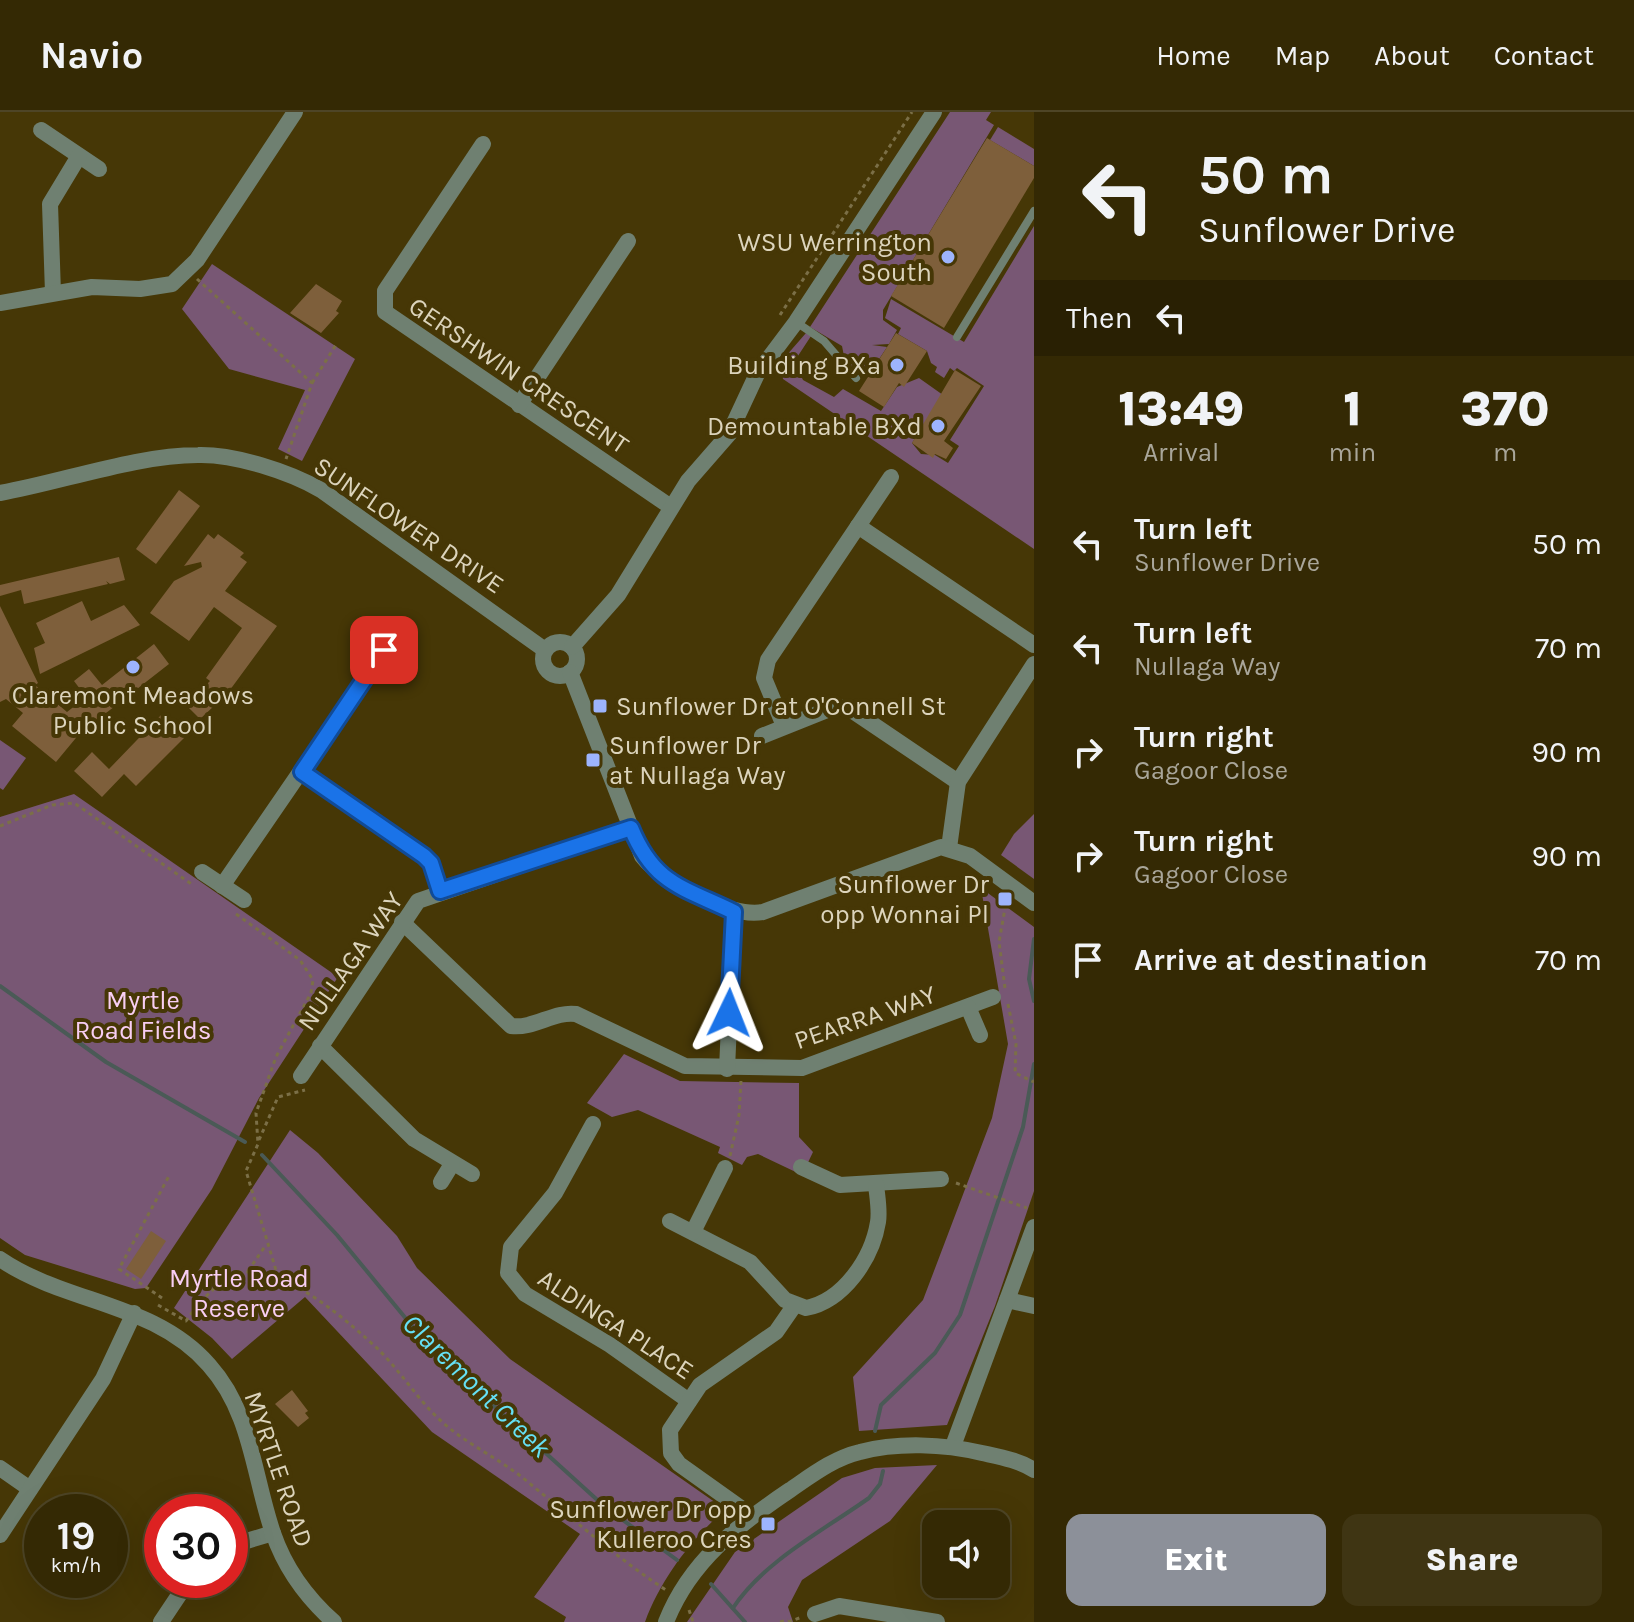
<!DOCTYPE html>
<html lang="en">
<head>
<meta charset="utf-8">
<style>
  :root { --surface:#342904; --page:#3f3513; --text:#f1f3f6; --muted:#a9a69a; --line:#4e4526; --accent:#8c9099 }
  body { margin:0; font-family:Karla,sans-serif; background:var(--page); color:var(--text); height:100vh; display:flex; flex-direction:column; font-size:30px; white-space:nowrap }
  * { box-sizing:border-box; margin:0 }
  p { font-size:26px; color:var(--muted) }
  .icon { flex:none; width:44px; height:44px; fill:none; stroke:currentColor; stroke-width:2; stroke-linecap:round; stroke-linejoin:round }
  .map { position:relative; flex:1; overflow:hidden }
  .drawer { display:flex; flex-direction:column; background:var(--surface); width:600px }
  .drawer>* { flex:none }
  .guide { background:#342904; color:var(--text); overflow:hidden }
  .controls { position:absolute; left:922px; top:1398px; display:grid; gap:16px }
  .controls a { display:grid; place-items:center; width:88px; height:88px; border-radius:16px; background:var(--surface); box-shadow:0 8px 32px #0002,0 0 0 2px var(--line); font-size:40px }
  .speed { position:absolute; left:24px; top:1382px; display:flex; gap:16px; font-size:40px; font-weight:700; text-align:center }
  .speed>* { display:grid; place-content:center; width:104px; height:104px; border-radius:50%; background:var(--surface); box-shadow:0 8px 32px #0002,0 0 0 2px var(--line); line-height:1 }
  .speed small { font-size:20px; font-weight:400 }
  .speed .limit { border:12px solid #d22; background:#fff; color:#111 }
  .pin { position:absolute; display:grid; place-items:center; width:68px; height:68px; color:#fff; margin:-34px; border-radius:16px; box-shadow:0 4px 12px #0006 }
  .me { position:absolute; width:88px; margin:-44px; rotate:2deg; stroke-linejoin:round; filter:drop-shadow(0 0 6px #0008) }
  .turn { display:flex; align-items:center; gap:28px; height:168px; padding:0 32px; font-size:36px }
  .turn .icon { width:104px; height:104px; stroke-width:2.5 }
  .turn b { display:block; font-size:56px; line-height:68px }
  .then { display:flex; align-items:center; height:76px; padding:0 32px; background:#0003; gap:16px; font-size:30px }
  .eta { display:flex; justify-content:space-evenly; align-items:center; height:136px; text-align:center }
  .eta b { font-size:48px; font-weight:800; line-height:56px }
  .button { display:flex; gap:16px; margin-top:auto; padding:16px 32px }
  .button a { flex:1; height:92px; border-radius:16px; background:var(--accent); color:#fff; font-size:32px; font-weight:800; line-height:92px; text-align:center }
  .button a+a { background:var(--page); color:var(--text) }
  ul { padding:0; list-style:none }
  li { display:flex; align-items:center; gap:24px; height:104px; padding:0 32px }
  li div { flex:1 }
  li b { display:block; font-size:30px }
  li em { font-style:normal }
  header { display:flex; align-items:center; gap:48px; box-sizing:border-box; height:112px; padding:0 40px; background:var(--surface); border-bottom:2px solid var(--line) }
  header strong { font-size:38px }
  nav { display:flex; gap:44px; margin-inline-start:auto; font-size:28px }
  main { display:flex; flex:1; min-height:0 }
  .map>svg:first-child { display:block }
  .green { fill:#785774 }
  .lines { fill:none; stroke-linecap:round; stroke-linejoin:round }
  .stream { stroke:#4a5a56; stroke-width:4 }
  .building { fill:#7e5f3b }
  .path { stroke:#7b6f47; stroke-width:3; stroke-dasharray:4 4; stroke-linecap:butt }
  .service { stroke:#6f8071; stroke-width:8 }
  .minor { stroke:#6f8071; stroke-width:16 }
  .tertiary { stroke:#6f8071; stroke-width:16 }
  .route-casing { stroke:#114b97; stroke-width:20 }
  .route { stroke:#1a73e8; stroke-width:14 }
  .poi-dot { fill:#9db4fd; stroke:#463706; stroke-width:3 }
  .labels { text-anchor:middle; stroke-width:8; stroke-linejoin:round; paint-order:stroke }
  .poi-label { font-size:26px; fill:#dcd4bc; stroke:#463706; text-anchor:end }
  .street-label { font-size:26px; fill:#dcd4bc; stroke:#463706 }
  .park-label { font-size:26px; fill:#f8cef3; stroke:#463706 }
  .water-label { font-size:28px; font-style:italic; fill:#65e1f6; stroke:#463706 }
</style>
</head>
<body>
<header>
<strong>Navio</strong>
<nav><a>Home</a><a>Map</a><a>About</a><a>Contact</a></nav>
</header>
<main>
<div class="map">
<svg width="1034" height="1510" viewBox="0 0 1034 1510">
  <rect width="100%" height="100%" fill="#463706"/>
  <!-- green -->
  <g class="green">
    <polygon points="950,0 991,0 986,8 994,13 883,198 883,208 897,218 889,232 872,233 887,235 868,264 845,249 842,234 810,215"/>
    <polygon points="998,15 1034,37 1034,54 990,28"/>
    <polygon points="1034,114 1034,437 783,267 779,252 806,221 811,224 794,250 803,268 834,285 843,277 881,299 897,275 919,266 943,283 912,331 921,342 935,343 948,351 959,334 950,328 984,274 957,256 954,259 950,256 944,266 935,260 937,255 931,251 927,239 898,222 901,216 885,206 891,187 964,230"/>
    <polygon points="212,152 355,247 302,349 278,337 305,278 229,257 182,197"/>
    <polygon points="0,628 26,646 3,678 0,676"/>
    <polygon points="74,682 338,865 259,986 212,1077 146,1176 135,1177 25,1143 0,1126 0,705"/>
    <polygon points="1034,702 1034,767 1001,743 1014,722"/>
    <polygon points="981,776 1034,815 1034,1079 995,1194 947,1313 859,1319 853,1265 923,1188 992,1006 1008,932"/>
    <polygon points="624,942 680,969 799,971 799,1025 813,1040 802,1063 758,1042 747,1045 742,1053 718,1041 720,1035 638,998 612,1005 587,991"/>
    <path d="M 290,1018 L 318,1041 L 397,1124 L 417,1156 L 510,1247 L 719,1393 L 719,1403 C 688,1432 660,1469 645,1510 L 564,1510 L 566,1505 L 534,1485 L 580,1422 L 432,1320 L 305,1185 L 232,1247 L 212,1226 L 174,1196 Z"/>
    <polygon points="937,1353 890,1409 802,1468 788,1495 793,1510 687,1510 735,1440 842,1366 875,1356"/>
  </g>
  <g class="lines">
    <!-- stream -->
    <g class="stream">
      <polyline points="1034,827 1029,867 1034,889"/>
      <polyline points="0,874 106,950 245,1030"/>
      <polyline points="262,1043 337,1123 431,1237 604,1394 677,1448"/>
      <polyline points="875,1319 881,1293 935,1241 960,1203 1023,1015 1034,952"/>
      <polyline points="711,1472 745,1510"/>
      <path d="M 733,1496 C 764,1449 824,1418 869,1386 L 880,1372 L 883,1359"/>
    </g>
  </g>
  <!-- building -->
  <g class="building">
    <polygon points="987,26 1034,54 1034,66 944,216 891,184"/>
    <polygon points="316,172 342,189 336,199 339,201 321,221 290,201"/>
    <polygon points="896,221 927,239 904,275 899,271 884,295 859,279"/>
    <polygon points="955,258 981,274 944,329 953,336 946,347 935,342 933,346 912,331"/>
    <polygon points="179,378 200,394 156,452 136,437"/>
    <polygon points="208,422 214,427 218,422 244,441 240,445 247,450 225,479 277,514 227,582 200,607 186,593 210,569 206,566 242,516 214,495 189,529 150,501 174,469 202,455 201,450 184,454"/>
    <polygon points="119,445 125,468 110,472 106,469 108,472 24,492 21,478 0,484 0,473"/>
    <polygon points="82,489 91,509 124,493 140,513 40,562 34,536 45,531 36,511"/>
    <polygon points="0,494 38,571 35,573 67,600 86,585 74,569 89,557 102,573 154,532 169,552 92,612 90,609 56,650 12,614 23,601 6,587 0,590"/>
    <polygon points="163,601 178,616 183,611 191,619 136,674 124,662 102,685 74,659 92,640 109,657"/>
    <polygon points="151,1119 166,1129 141,1167 126,1157"/>
    <polygon points="292,1278 308,1299 305,1301 309,1306 298,1315 275,1292"/>
  </g>
  <g class="lines">
    <!-- path -->
    <g class="path">
      <polyline points="197,167 312,271 286,347"/>
      <polyline points="780,203 912,0"/>
      <polyline points="312,271 337,231"/>
      <polyline points="0,714 52,693 74,691 193,773"/>
      <polyline points="236,802 300,848 313,868 311,881 276,945 256,1001 258,1032 246,1059 278,1165"/>
      <polyline points="1005,876 999,830 1006,791"/>
      <polyline points="1008,892 1016,932 1015,961 1034,970"/>
      <polyline points="259,1028 278,985 305,978"/>
      <polyline points="730,1044 739,1003 741,968"/>
      <polyline points="956,1071 1027,1096"/>
      <polyline points="248,1159 266,1133"/>
      <polyline points="162,1186 119,1157 169,1064"/>
      <polyline points="204,1188 226,1199"/>
      <path d="M 158,1193 L 186,1209 C 199,1190 226,1158 252,1160 C 295,1163 348,1209 379,1238 C 403,1262 421,1293 448,1315 C 471,1334 499,1347 523,1366 C 570,1404 615,1445 666,1478"/>
      <polyline points="689,1498 693,1510"/>
      <polyline points="780,1510 788,1508"/>
      <polyline points="788,1510 802,1505"/>
    </g>
    <!-- service -->
    <g class="service">
      <polyline points="796,210 824,229 856,266"/>
      <polyline points="957,225 1034,99"/>
    </g>
    <!-- minor -->
    <g class="minor">
      <polyline points="41,18 99,57"/>
      <polyline points="483,32 385,179 385,200 671,395"/>
      <polyline points="53,181 50,92 79,44"/>
      <polyline points="0,191 92,175 140,177 172,172 197,148 295,0"/>
      <polyline points="519,293 628,129"/>
      <polyline points="858,414 1034,533"/>
      <polyline points="784,614 764,566 768,548 891,365"/>
      <polyline points="762,624 832,596 847,595 958,670"/>
      <polyline points="302,660 424,744 431,751 440,779"/>
      <polyline points="949,736 958,670 1034,552"/>
      <polyline points="202,760 244,788"/>
      <polyline points="222,774 384,538"/>
      <path d="M 402,810 L 511,914 C 534,917 554,899 576,902 L 685,954 L 802,956 L 993,885"/>
      <polyline points="968,895 980,923"/>
      <polyline points="320,934 414,1027 472,1062"/>
      <polyline points="727,957 734,800"/>
      <polyline points="301,964 418,789 631,716"/>
      <polyline points="593,1012 555,1081 511,1135 508,1161 525,1182 610,1233 689,1289"/>
      <polyline points="801,1055 840,1073 941,1067"/>
      <polyline points="441,1070 452,1052"/>
      <path d="M 670,1109 L 750,1150 L 785,1188 L 806,1196 C 843,1189 872,1147 878,1110 C 880,1098 877,1084 876,1072"/>
      <polyline points="693,1120 725,1056"/>
      <polyline points="1007,1188 1034,1194"/>
      <polyline points="953,1334 1034,1115"/>
      <polyline points="0,1356 30,1377"/>
      <polyline points="752,1404 679,1352 671,1341 670,1318 700,1273 776,1220 794,1194"/>
      <polyline points="0,1423 103,1267 134,1201"/>
      <polyline points="230,1434 273,1421"/>
      <polyline points="815,1502 839,1494 937,1510"/>
      <polyline points="161,1510 189,1468"/>
    </g>
    <!-- tertiary -->
    <g class="tertiary">
      <path d="M 0,381 C 62,370 137,343 198,343 C 235,342 290,360 321,378 L 545,538"/>
      <circle cx="560" cy="547" r="17"/>
      <polyline points="572,535 618,483 688,369 729,322 757,262 796,210 934,0"/>
      <path d="M 570,560 L 642,744 C 663,771 729,806 763,800 L 941,735 L 970,744 L 1034,791"/>
      <path d="M 0,1147 C 66,1192 154,1190 209,1253 C 252,1301 253,1363 273,1421 C 285,1456 307,1486 334,1510"/>
      <path d="M 666,1510 C 690,1449 738,1413 790,1378 C 812,1363 834,1346 860,1340 C 898,1330 944,1332 982,1341 C 1000,1345 1018,1348 1034,1358"/>
    </g>
  </g>
  <g class="lines">
    <defs>
      <path id="route" d="M 384,538 L 302,660 L 424,744 L 431,751 L 440,779 L 631,716 C 654,772 682,775 734,800 L 729,901"/>
    </defs>
    <!-- route casing -->
    <use href="#route" class="route-casing"/>
    <!-- route -->
    <use href="#route" class="route"/>
  </g>
  <!-- markers -->
  <g class="poi-dot">
    <circle cx="948" cy="145" r="8"/>
    <circle cx="897" cy="253" r="8"/>
    <circle cx="938" cy="314" r="8"/>
    <circle cx="133" cy="555" r="8"/>
    <rect x="592" y="586" width="16" height="16" rx="4"/>
    <rect x="585" y="640" width="16" height="16" rx="4"/>
    <rect x="997" y="779" width="16" height="16" rx="4"/>
    <rect x="760" y="1404" width="16" height="16" rx="4"/>
  </g>
  <g class="labels">
    <!-- poi labels -->
    <g class="poi-label">
      <text x="932" y="139">WSU Werrington<tspan x="932" dy="30">South</tspan></text>
      <text x="881" y="262">Building BXa</text>
      <text x="922" y="323">Demountable BXd</text>
      <text x="133" y="592" text-anchor="middle">Claremont Meadows<tspan x="133" dy="30">Public School</tspan></text>
      <text x="616" y="603" text-anchor="start">Sunflower Dr at O'Connell St</text>
      <text x="609" y="642" text-anchor="start">Sunflower Dr<tspan x="609" dy="30">at Nullaga Way</tspan></text>
      <text x="989" y="781">Sunflower Dr<tspan x="989" dy="30">opp Wonnai Pl</tspan></text>
      <text x="752" y="1406">Sunflower Dr opp<tspan x="752" dy="30">Kulleroo Cres</tspan></text>
    </g>
    <!-- street labels -->
    <g class="street-label">
      <text transform="translate(519 263) rotate(34)" y="9">GERSHWIN CRESCENT</text>
      <text transform="translate(409 413) rotate(34)" y="9">SUNFLOWER DRIVE</text>
      <text transform="translate(350 849) rotate(-55)" y="9">NULLAGA WAY</text>
      <text transform="translate(865 905) rotate(-19)" y="9">PEARRA WAY</text>
      <text transform="translate(616 1212) rotate(33)" y="9">ALDINGA PLACE</text>
      <text transform="translate(279 1357) rotate(71)" y="9">MYRTLE ROAD</text>
    </g>
    <!-- park labels -->
    <g class="park-label">
      <text x="143" y="897">Myrtle<tspan x="143" dy="30">Road Fields</tspan></text>
      <text x="239" y="1175">Myrtle Road<tspan x="239" dy="30">Reserve</tspan></text>
    </g>
    <!-- water labels -->
    <g class="water-label">
      <text transform="translate(477 1273) rotate(44)" y="10">Claremont Creek</text>
    </g>
  </g>
</svg>
<div class="controls">
<a><svg class="icon" aria-label="sound" viewBox="0 0 24 24"><path d="M4 9h4l5-4v14l-5-4H4zM17 9q2 3 0 6"/></svg></a>
</div>
<div class="speed"><div>19<small>km/h</small></div><div class="limit">30</div></div>
<div class="pin" style="left:384px;top:538px;background:#d93025"><svg class="icon" aria-label="arrive" viewBox="0 0 24 24"><path d="M6 21V4h12l-3 4 3 4H6"/></svg></div>
<svg class="me" style="left:729px;top:901px" viewBox="-20 -20 40 40"><path d="M0-17L14 15 0 8-14 15z" fill="#1a73e8" stroke="#fff" stroke-width="4"/></svg>
</div>
<section class="drawer">
<div class="guide">
<div class="turn"><svg class="icon" aria-label="left" viewBox="0 0 24 24"><path d="M17 20v-9H6M10 6l-5 5 5 5"/></svg><div><b>50 m</b>Sunflower Drive</div></div>
<div class="then">Then<svg class="icon" aria-label="left" viewBox="0 0 24 24"><path d="M17 20v-9H6M10 6l-5 5 5 5"/></svg></div>
</div>
<div class="eta">
<div><b>13:49</b><p>Arrival</p></div>
<div><b>1</b><p>min</p></div>
<div><b>370</b><p>m</p></div>
</div>
<ul>
<li><svg class="icon" aria-label="left" viewBox="0 0 24 24"><path d="M17 20v-9H6M10 6l-5 5 5 5"/></svg><div><b>Turn left</b><p>Sunflower Drive</p></div><em>50 m</em></li>
<li><svg class="icon" aria-label="left" viewBox="0 0 24 24"><path d="M17 20v-9H6M10 6l-5 5 5 5"/></svg><div><b>Turn left</b><p>Nullaga Way</p></div><em>70 m</em></li>
<li><svg class="icon" aria-label="right" viewBox="0 0 24 24"><path d="M7 20v-9h11M14 6l5 5-5 5"/></svg><div><b>Turn right</b><p>Gagoor Close</p></div><em>90 m</em></li>
<li><svg class="icon" aria-label="right" viewBox="0 0 24 24"><path d="M7 20v-9h11M14 6l5 5-5 5"/></svg><div><b>Turn right</b><p>Gagoor Close</p></div><em>90 m</em></li>
<li><svg class="icon" aria-label="arrive" viewBox="0 0 24 24"><path d="M6 21V4h12l-3 4 3 4H6"/></svg><div><b>Arrive at destination</b></div><em>70 m</em></li>
</ul>
<div class="button"><a>Exit</a><a>Share</a></div>
</section>
</main>
</body>
</html>
